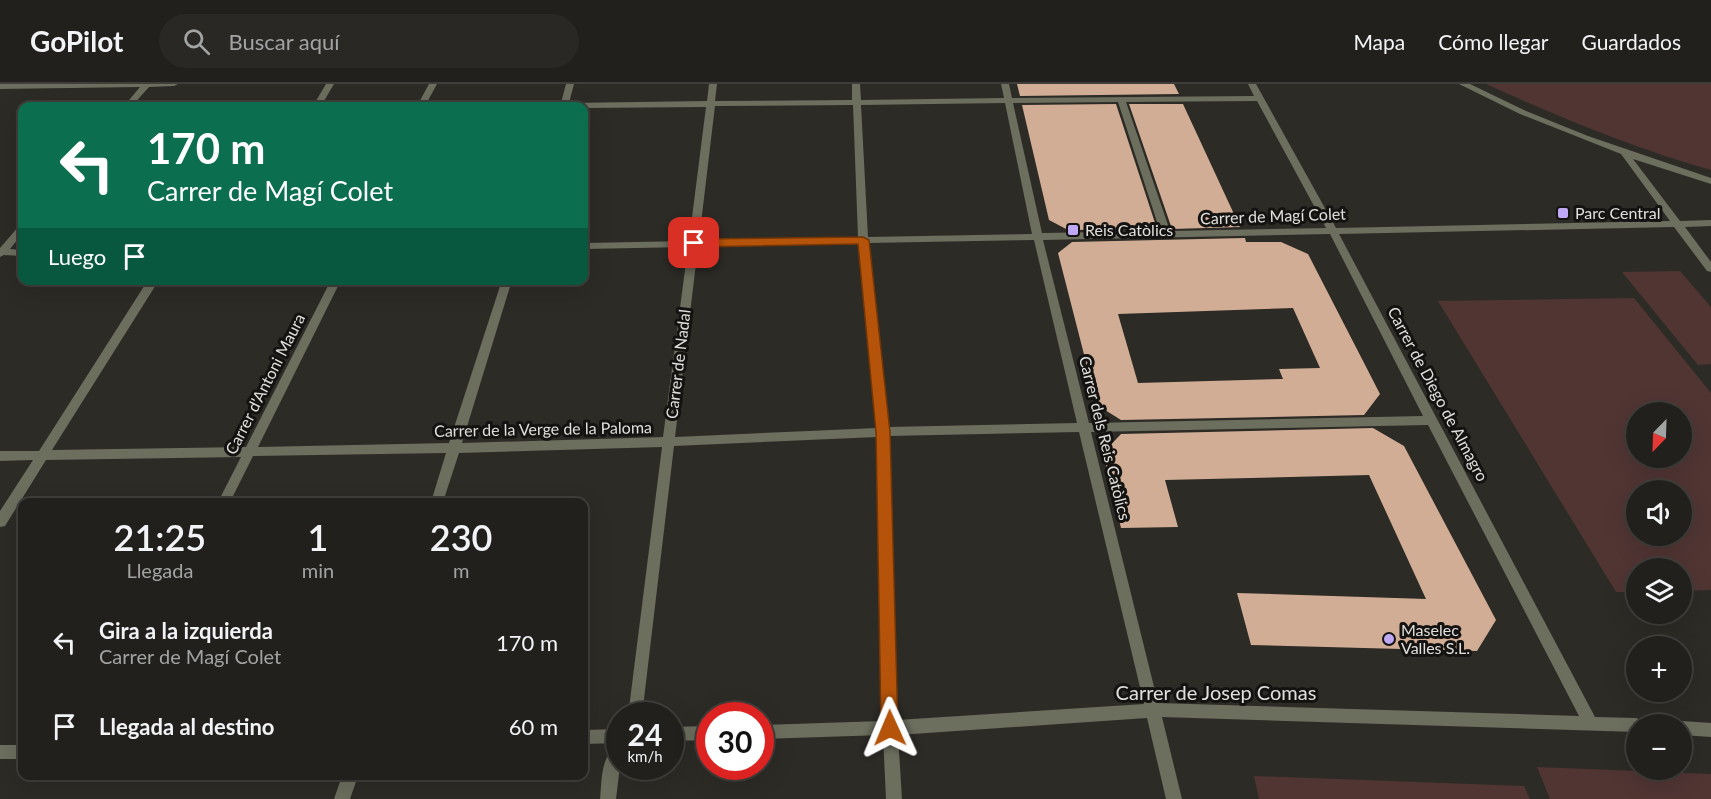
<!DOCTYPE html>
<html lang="es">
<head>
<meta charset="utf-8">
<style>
  :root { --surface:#22201c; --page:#2a2825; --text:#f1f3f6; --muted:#a2a3a3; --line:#3f3e3b }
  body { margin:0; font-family:Lato,sans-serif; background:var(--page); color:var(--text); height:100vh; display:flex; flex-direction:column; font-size:22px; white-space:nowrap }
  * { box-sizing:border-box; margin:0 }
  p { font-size:20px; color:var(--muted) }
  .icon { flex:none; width:33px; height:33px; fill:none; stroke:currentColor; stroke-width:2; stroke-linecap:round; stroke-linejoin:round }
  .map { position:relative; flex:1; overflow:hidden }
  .panel { position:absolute; left:18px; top:414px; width:570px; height:282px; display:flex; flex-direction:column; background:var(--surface); border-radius:12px; box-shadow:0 6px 24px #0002,0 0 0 2px var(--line) }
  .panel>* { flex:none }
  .banner { position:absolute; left:18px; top:18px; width:570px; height:183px; border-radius:12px; box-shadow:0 6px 24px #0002,0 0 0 2px var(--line); background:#0b6e4f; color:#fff; overflow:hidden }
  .needle { width:39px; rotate:203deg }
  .controls { position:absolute; left:1626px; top:318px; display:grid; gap:12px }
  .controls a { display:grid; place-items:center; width:66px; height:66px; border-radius:50%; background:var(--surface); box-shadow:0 6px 24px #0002,0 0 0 2px var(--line); font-size:30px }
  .speed { position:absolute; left:606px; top:618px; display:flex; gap:12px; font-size:30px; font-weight:700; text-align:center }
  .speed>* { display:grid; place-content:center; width:78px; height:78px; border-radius:50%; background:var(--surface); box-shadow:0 6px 24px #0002,0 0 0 2px var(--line); line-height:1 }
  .speed small { font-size:15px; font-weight:400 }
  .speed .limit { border:9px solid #d22; background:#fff; color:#111 }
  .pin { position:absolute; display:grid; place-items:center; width:51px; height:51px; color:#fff; margin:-26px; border-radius:12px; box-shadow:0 3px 9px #0006 }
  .me { position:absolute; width:66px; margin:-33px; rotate:359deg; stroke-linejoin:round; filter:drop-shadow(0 0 4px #0008) }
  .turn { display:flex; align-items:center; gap:21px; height:126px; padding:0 30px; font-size:27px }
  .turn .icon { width:78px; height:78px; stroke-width:2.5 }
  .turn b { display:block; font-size:42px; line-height:51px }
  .then { display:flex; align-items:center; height:57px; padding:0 30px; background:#0003; gap:12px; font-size:22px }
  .eta { display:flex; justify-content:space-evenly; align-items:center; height:102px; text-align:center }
  .eta b { font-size:36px; font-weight:600; line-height:42px }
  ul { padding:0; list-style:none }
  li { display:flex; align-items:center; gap:18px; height:84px; padding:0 30px }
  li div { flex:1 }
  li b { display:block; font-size:22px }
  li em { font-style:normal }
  header { display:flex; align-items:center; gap:36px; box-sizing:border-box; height:84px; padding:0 30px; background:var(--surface); border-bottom:2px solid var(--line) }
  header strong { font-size:28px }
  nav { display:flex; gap:33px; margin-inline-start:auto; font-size:21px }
  .search { width:420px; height:54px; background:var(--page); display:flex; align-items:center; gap:15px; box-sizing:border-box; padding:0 21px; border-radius:33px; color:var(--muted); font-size:22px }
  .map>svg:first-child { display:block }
  .green { fill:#503533; fill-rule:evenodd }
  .building { fill:#d2ad95; fill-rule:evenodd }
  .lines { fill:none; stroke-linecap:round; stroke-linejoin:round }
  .street { fill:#6c6e5e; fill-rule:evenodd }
  .route { fill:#b45309; stroke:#753606; stroke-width:1.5 }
  .poi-dot { fill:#bfa9f4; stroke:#141311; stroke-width:2 }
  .labels { text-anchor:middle; stroke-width:6; stroke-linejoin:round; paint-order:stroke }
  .poi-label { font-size:16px; fill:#e0dfdc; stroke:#141311; text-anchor:start }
  .street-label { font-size:16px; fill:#e0dfdc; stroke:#141311 }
  .near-street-label { font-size:20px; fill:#e0dfdc; stroke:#141311 }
</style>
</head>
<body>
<header>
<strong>GoPilot</strong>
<div class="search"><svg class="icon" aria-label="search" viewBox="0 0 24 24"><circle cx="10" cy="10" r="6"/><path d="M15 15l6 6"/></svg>Buscar aquí</div>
<nav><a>Mapa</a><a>Cómo llegar</a><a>Guardados</a></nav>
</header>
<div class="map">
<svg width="1711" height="715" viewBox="0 0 1711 715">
  <rect width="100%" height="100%" fill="#2d2b26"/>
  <!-- green -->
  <g class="green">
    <path d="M 1486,0 L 1711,0 L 1711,86 C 1634,64 1559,33 1486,0 Z"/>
    <polygon points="1680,187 1711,223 1711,280 1698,281 1622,188"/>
    <path d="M 1634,214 L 1711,309 L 1711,506 L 1682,507 L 1682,484 L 1636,484 L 1636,508 L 1616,508 L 1438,217 ZM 1636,328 L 1682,328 L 1682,374 L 1636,374 ZM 1636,406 L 1682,406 L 1682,452 L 1636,452 Z"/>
    <polygon points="1537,683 1711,690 1711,715 1550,715"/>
    <polygon points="1254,692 1524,702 1530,715 1259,715"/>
  </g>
  <!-- building -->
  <g class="building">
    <polygon points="1017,0 1174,0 1179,10 1020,12"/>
    <polygon points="1116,20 1157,145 1068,146 1049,136 1022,21"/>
    <polygon points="1129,20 1183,20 1240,143 1172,145"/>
    <path d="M 1245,154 L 1246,158 L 1281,158 L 1308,170 L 1380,310 L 1364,331 L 1121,336 L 1097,321 L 1058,169 L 1072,158 ZM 1293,224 L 1320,284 L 1279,285 L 1283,295 L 1138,299 L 1118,230 Z"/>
    <polygon points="1373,344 1404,362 1496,536 1477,567 1251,561 1237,509 1426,515 1369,391 1165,396 1178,443 1121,444 1103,369 1121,350"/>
  </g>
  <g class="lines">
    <!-- street -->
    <g class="street">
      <polygon points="0,0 178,0 174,2 149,3 132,22 124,22 140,3 0,5"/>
      <polygon points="326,0 334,0 321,22 313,22"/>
      <polygon points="429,0 437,0 425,22 417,22"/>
      <path d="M 566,0 L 574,0 L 569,19 L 707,17 L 709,0 L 717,0 L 715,17 L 852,16 L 852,0 L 860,0 L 861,16 L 1004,14 L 1001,0 L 1009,0 L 1012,14 L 1254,12 L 1248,0 L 1256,0 L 1336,144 L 1670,137 L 1621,70 L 1520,30 L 1459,0 L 1470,0 L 1526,27 L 1588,52 L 1711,94 L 1711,100 L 1633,75 L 1680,137 L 1711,136 L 1711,142 L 1685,143 L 1711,178 L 1711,188 L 1707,187 L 1674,143 L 1339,150 L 1595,633 L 1636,634 L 1641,636 L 1643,640 L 1636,640 L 1636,648 L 1162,633 L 1182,715 L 1166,715 L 1147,634 L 898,651 L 902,715 L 886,715 L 883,651 L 760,655 L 760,641 L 882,637 L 877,353 L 674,362 L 642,632 L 628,632 L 662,363 L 459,369 L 443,418 L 431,418 L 446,369 L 253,372 L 230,418 L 218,418 L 241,373 L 46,376 L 5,442 L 0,443 L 0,427 L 33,376 L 0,377 L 0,367 L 39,367 L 148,196 L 159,196 L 52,366 L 246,363 L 331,196 L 341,196 L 258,363 L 449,359 L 502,196 L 512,196 L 462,359 L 663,353 L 688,163 L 584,165 L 584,159 L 689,157 L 706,23 L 584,24 L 515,22 L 519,19 L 561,19 ZM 1257,17 L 1326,144 L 1170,147 L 1126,18 ZM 1118,18 L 1160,147 L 1042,149 L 1013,19 ZM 1005,19 L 1032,150 L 868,153 L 861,21 ZM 853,21 L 858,153 L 699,156 L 715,22 ZM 1330,150 L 1423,332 L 1089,339 L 1043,156 ZM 1034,156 L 1077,339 L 888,343 L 868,159 ZM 858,160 L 877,344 L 675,353 L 698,163 ZM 1428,341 L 1579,632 L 1158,619 L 1091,348 ZM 1079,348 L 1144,620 L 897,636 L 889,352 Z"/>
      <polygon points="22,141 22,150 10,165 22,166 22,172 4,171 0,173 0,164 19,142"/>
      <polygon points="1682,637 1711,639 1711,653 1682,651 1682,640 1676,640"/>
      <polygon points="710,642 710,656 670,657 670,643"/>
      <polygon points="620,645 620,659 584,660 584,646"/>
      <rect x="0" y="661" width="22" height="14"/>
      <path d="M 620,661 L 620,682 L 616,715 L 600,715 C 602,697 600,669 620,661 Z"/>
      <polygon points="342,692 358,692 350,715 334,715"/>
    </g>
  </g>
  <!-- route -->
  <polygon class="route" points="863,153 869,156 890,348 898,644 896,650 890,652 884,650 881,644 876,348 858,160 694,163 688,159 694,155"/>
  <!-- markers -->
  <g class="poi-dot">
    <rect x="1557" y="123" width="12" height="12" rx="3"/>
    <rect x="1067" y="140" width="12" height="12" rx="3"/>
    <circle cx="1389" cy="555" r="6"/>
  </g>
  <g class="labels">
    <!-- poi labels -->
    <g class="poi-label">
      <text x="1575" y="135">Parc Central</text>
      <text x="1085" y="152">Reis Catòlics</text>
      <text x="1401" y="552">Maselec<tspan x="1401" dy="18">Valles S.L.</tspan></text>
    </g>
    <!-- street labels -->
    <g class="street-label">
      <text transform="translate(1273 132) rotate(-2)" y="6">Carrer de Magí Colet</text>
      <text transform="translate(678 280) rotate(-83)" y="6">Carrer de Nadal</text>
      <text transform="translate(265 300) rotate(-63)" y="6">Carrer d'Antoni Maura</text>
      <text transform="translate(1438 310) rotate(62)" y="6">Carrer de Diego de Almagro</text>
      <text transform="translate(543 345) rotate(-1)" y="6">Carrer de la Verge de la Paloma</text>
      <text transform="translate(1105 354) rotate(76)" y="6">Carrer dels Reis Catòlics</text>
    </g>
    <!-- near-street labels -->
    <g class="near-street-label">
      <text x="1216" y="616">Carrer de Josep Comas</text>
    </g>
  </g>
</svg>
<div class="controls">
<a><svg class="needle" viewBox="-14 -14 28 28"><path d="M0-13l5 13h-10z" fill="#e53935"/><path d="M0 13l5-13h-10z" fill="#a2a3a3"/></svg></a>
<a><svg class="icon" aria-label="sound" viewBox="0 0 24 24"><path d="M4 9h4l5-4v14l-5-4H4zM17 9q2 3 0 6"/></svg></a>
<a><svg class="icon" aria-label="layers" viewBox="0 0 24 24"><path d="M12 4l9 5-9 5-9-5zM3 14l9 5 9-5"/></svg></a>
<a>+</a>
<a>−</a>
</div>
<div class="speed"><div>24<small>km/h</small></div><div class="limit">30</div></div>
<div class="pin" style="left:694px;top:159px;background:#d93025"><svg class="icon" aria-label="arrive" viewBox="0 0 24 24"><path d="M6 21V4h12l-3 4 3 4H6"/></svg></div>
<svg class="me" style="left:890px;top:644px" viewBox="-20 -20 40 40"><path d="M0-17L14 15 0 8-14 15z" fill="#b45309" stroke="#fff" stroke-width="4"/></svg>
<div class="banner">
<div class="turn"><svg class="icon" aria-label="left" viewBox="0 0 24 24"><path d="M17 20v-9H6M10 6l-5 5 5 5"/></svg><div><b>170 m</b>Carrer de Magí Colet</div></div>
<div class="then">Luego<svg class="icon" aria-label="arrive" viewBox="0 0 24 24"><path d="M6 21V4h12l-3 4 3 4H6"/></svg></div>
</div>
<section class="panel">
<div class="eta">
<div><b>21:25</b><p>Llegada</p></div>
<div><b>1</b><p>min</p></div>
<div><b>230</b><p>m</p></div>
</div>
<ul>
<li><svg class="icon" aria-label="left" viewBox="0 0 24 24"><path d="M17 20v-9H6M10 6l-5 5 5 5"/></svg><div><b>Gira a la izquierda</b><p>Carrer de Magí Colet</p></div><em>170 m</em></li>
<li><svg class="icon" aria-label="arrive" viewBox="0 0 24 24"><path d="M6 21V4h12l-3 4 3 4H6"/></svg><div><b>Llegada al destino</b></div><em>60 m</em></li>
</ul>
</section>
</div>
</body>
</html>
